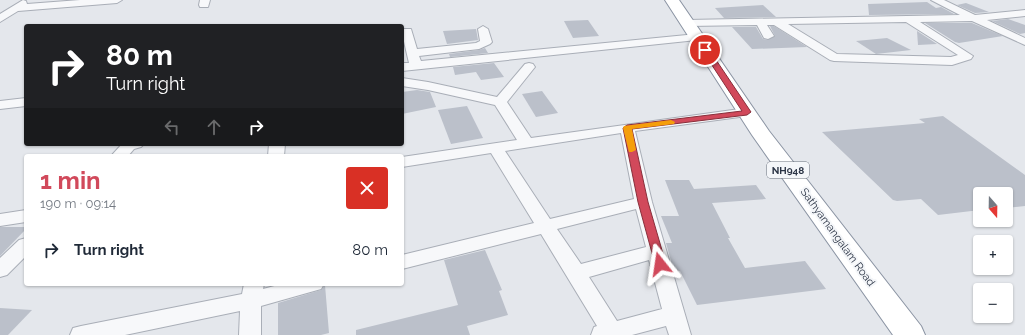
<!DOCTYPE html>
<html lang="en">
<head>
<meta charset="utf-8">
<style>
  :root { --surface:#fff; --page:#f2f2f3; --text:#1f2937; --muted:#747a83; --accent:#d1495b }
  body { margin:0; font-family:Raleway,sans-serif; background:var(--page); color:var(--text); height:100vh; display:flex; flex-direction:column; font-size:15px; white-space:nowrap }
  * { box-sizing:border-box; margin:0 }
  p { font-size:13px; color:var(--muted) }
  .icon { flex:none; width:22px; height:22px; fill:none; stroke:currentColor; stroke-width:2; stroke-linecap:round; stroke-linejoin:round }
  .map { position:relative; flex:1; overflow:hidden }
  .drawer { position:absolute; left:24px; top:154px; width:380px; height:132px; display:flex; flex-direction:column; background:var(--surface); border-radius:4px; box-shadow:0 1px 3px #0004 }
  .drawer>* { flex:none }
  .hud { position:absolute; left:24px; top:24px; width:380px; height:122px; border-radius:4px; box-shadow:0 1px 3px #0004; background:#202124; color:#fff; overflow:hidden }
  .needle { width:26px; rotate:160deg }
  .controls { position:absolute; left:973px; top:187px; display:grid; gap:8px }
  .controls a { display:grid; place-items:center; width:40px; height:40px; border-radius:4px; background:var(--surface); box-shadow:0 1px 3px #0004; font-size:20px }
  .pin { position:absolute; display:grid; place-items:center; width:34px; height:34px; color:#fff; margin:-17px; border:2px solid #fff; border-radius:50%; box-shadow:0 1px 4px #0007 }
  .me { position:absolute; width:44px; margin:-22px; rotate:345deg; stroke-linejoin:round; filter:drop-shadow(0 0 3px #0008) }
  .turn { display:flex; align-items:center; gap:14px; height:84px; padding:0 16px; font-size:18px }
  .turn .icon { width:52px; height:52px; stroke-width:2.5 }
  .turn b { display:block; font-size:28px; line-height:34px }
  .lanes { display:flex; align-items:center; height:38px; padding:0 16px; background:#0003; justify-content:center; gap:20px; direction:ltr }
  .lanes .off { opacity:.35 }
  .round { display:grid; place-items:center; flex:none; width:42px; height:42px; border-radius:4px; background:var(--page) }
  .head { display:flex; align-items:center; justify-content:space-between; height:68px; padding:0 16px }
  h1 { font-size:24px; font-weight:700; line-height:30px; color:var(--accent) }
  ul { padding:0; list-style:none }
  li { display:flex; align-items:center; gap:12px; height:56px; padding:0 16px }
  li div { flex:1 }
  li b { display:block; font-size:15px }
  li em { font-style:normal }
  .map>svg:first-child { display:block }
  .building { fill:#bbc0ca }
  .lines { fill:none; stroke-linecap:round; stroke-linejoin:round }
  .minor-casing { stroke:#a9aeb7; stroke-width:2 }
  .trunk-casing { stroke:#8b94a3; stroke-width:2 }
  .minor { fill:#f7f8fa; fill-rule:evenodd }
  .trunk { fill:#fff; fill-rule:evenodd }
  .route { fill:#d1495b; stroke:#882f3b }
  .slow { fill:#f59e0b }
  .labels { text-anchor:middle; stroke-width:4; stroke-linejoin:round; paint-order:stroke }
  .shield { fill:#f4f6f9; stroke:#676e7b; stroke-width:1 }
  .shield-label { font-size:10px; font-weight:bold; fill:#2b3445 }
  .street-label { font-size:11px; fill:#2b3445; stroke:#f4f6f9 }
</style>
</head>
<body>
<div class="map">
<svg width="1025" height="335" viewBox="0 0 1025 335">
  <rect width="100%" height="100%" fill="#e4e7ec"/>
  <!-- building -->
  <g class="building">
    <polygon points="927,2 936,8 941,7 954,14 869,15 868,4"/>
    <polygon points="966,3 989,12 975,13 957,5"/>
    <polygon points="763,5 776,17 724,18 715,8"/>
    <polygon points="1008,19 1025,25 1025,33 1020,34 992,21"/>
    <polygon points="588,20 599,36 573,38 564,21"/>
    <polygon points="925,23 972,23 1003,36 959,43 955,42"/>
    <polygon points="770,26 774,26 807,47 752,49 732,27 756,27 763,39 768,40 775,36"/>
    <polygon points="476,29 478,40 447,44 443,31"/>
    <polygon points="917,31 937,44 918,45"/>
    <polygon points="887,38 911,50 876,54 856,41"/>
    <polygon points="485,48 488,53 450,57 449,54 479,50"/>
    <polygon points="494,63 504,77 481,80 476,72 455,75 453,67"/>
    <polygon points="417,90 430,92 436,107 402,114 402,92"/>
    <polygon points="542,91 558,113 536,117 522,94"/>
    <polygon points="467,106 483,138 451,144 438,110"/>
    <polygon points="943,116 1025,175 1025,206 1006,208 1006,194 980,194 980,210 938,215 921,199 897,201 893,200 822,132 925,123 919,119"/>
    <polygon points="665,180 689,180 694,189 756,185 766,199 712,203 730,238 728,238 745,268 805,261 826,289 697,305 680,271 674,272 666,243 672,243 661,216 679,216"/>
    <polygon points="0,227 26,227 26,229 0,256"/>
    <polygon points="485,250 502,290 499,291 508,315 467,326 470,335 356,335 356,330 458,305 444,260"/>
    <polygon points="325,285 329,333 321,335 278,335 278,303 321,290"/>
    <polygon points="0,308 32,310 8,335 0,335"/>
  </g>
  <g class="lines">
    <defs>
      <g id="minor">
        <polygon points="23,0 26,1 27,4 80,0 122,0 117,3 18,11 0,22 0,14"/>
        <polygon points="200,0 210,0 208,7 200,7 199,5"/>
        <path d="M 931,0 L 944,0 L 975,15 L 1025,10 L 1025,16 L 987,20 L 1025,38 L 1025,45 L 972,21 L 920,22 L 973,56 L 971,59 L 952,65 L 834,61 L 830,60 L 774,25 L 767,25 L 774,36 L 768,39 L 764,38 L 757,25 L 687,26 L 682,23 L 687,20 L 960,15 ZM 906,22 L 958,55 L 951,57 L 837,54 L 788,24 Z"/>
        <polygon points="483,26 488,29 492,42 490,44 479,49 419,56 421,61 697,34 703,37 697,40 402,71 402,63 409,63 402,33 403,29 411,29 417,49 476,43 480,41 478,29"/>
        <path d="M 529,63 L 533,64 L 535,67 L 507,102 L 531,138 L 747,108 L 752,109 L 754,112 L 752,115 L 747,116 L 635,131 L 652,202 L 691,335 L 669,335 L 666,326 L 632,335 L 591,335 L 594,327 L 597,326 L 541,234 L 402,269 L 402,255 L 534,223 L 491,153 L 402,167 L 402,157 L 517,140 L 495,105 L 428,90 L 402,86 L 402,78 L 428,82 L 497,97 L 525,64 ZM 621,133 L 634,199 L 550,219 L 505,151 ZM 636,209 L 646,247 L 581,264 L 557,229 ZM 649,260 L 662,309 L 617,321 L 589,277 Z"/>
        <polygon points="26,98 26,106 0,109 0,101"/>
        <polygon points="122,144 144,144 141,147 134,149 128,156 111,156"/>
        <polygon points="269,144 285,144 284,156 268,156"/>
        <polygon points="26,210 26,222 0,226 0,214"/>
        <polygon points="26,238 26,256 7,275 0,277 0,258 19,240"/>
        <polygon points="244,284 264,284 263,289 282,284 324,284 321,289 261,306 261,335 239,335 240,311 125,335 70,335 73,328 81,326 242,294"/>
      </g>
      <polygon id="trunk" points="665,0 679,0 769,131 921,326 925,335 893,335 752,135"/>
    </defs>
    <!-- minor casing -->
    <use href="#minor" class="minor-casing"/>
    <!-- trunk casing -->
    <use href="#trunk" class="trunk-casing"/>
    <!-- minor -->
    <use href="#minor" class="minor"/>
    <!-- trunk -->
    <use href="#trunk" class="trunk"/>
  </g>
  <!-- route -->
  <polygon class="route" points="703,48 708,48 751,112 747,115 632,129 648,202 666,264 664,267 660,268 656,267 655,264 638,202 623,128 627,125 742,111 702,50"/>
  <!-- slow -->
  <polygon class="slow" points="671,120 675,122 674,124 632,129 636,150 632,152 629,152 623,128 624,126"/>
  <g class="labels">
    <!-- shield labels -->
    <rect class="shield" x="767" y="162" width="42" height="16" rx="3"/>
    <g class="shield-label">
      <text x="788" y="174">NH948</text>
    </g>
    <!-- street labels -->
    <g class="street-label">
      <text transform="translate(838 237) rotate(54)" y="4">Sathyamangalam Road</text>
    </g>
  </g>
</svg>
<div class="controls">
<a><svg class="needle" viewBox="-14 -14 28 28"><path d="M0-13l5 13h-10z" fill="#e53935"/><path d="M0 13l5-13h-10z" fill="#747a83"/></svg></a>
<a>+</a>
<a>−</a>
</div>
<div class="pin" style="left:705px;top:50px;background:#d93025"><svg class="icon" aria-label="arrive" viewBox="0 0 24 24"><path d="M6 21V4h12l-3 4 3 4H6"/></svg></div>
<svg class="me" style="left:660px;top:264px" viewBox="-20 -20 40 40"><path d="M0-17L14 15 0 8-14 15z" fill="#d1495b" stroke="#fff" stroke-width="4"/></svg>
<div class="hud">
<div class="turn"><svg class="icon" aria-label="right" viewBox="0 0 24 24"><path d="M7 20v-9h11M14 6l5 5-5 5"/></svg><div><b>80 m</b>Turn right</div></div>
<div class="lanes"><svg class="icon off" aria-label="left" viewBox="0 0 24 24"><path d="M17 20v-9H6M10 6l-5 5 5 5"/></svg><svg class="icon off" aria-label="ahead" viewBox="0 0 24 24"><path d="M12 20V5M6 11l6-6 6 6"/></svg><svg class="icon" aria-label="right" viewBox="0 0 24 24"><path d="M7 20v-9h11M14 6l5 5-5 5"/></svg></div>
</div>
<section class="drawer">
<div class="head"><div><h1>1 min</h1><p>190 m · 09:14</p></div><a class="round" style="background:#d93025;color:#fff"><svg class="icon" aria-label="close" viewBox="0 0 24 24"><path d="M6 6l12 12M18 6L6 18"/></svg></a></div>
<ul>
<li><svg class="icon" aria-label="right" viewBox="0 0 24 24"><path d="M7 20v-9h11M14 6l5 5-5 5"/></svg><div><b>Turn right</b></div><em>80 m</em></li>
</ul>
</section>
</div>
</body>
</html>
